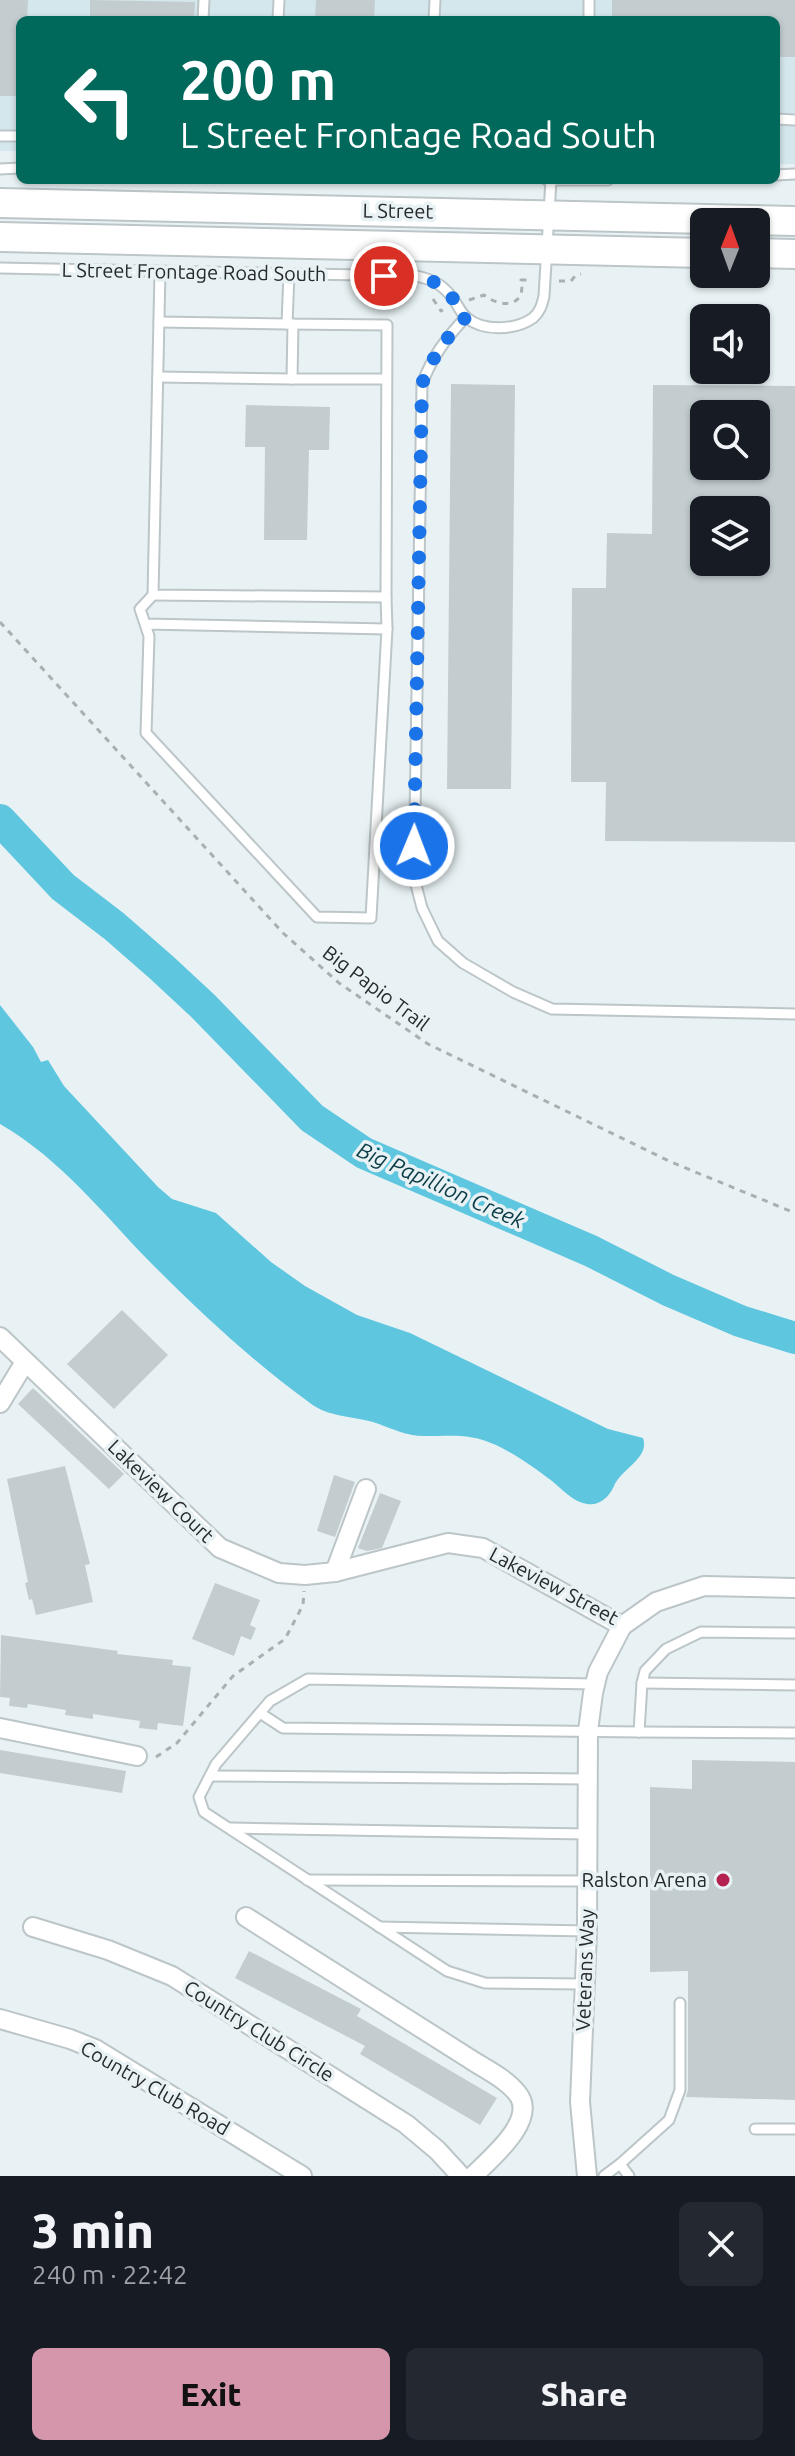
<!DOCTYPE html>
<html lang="en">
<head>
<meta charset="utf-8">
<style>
  :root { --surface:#171b24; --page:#242831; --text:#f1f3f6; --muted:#9ea1a6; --accent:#d595ab }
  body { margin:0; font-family:Ubuntu,sans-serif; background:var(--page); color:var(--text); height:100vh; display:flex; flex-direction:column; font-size:30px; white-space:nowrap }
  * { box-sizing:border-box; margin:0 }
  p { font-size:26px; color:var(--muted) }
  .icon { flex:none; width:44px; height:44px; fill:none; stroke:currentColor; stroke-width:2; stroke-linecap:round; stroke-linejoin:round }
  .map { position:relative; height:2176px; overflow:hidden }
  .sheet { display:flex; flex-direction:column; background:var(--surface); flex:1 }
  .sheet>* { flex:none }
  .guide { position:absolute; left:16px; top:16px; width:764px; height:168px; border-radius:12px; box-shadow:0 2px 6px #0004; background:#00695c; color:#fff; overflow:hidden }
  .needle { width:52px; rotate:1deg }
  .controls { position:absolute; left:690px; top:208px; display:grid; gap:16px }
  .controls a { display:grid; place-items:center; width:80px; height:80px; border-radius:12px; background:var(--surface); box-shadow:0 2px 6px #0004; font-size:40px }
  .pin { position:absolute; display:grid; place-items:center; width:68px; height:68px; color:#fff; margin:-34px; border:4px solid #fff; border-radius:50%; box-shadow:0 2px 8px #0007 }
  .me { position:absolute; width:88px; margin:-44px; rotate:1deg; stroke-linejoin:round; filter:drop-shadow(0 0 6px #0008) }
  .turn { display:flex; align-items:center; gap:28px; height:168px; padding:0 32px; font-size:36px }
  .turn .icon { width:104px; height:104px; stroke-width:2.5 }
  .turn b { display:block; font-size:56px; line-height:68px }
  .round { display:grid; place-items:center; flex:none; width:84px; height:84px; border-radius:12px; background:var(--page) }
  .overview { display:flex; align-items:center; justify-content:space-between; height:136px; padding:0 32px }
  h1 { font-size:48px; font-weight:800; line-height:60px }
  .button { display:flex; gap:16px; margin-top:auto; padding:16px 32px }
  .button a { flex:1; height:92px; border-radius:12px; background:var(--accent); color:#111; font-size:32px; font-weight:800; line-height:92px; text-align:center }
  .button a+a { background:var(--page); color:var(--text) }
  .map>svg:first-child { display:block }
  .built { fill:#d4e7ec }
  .water { fill:#5fc6df }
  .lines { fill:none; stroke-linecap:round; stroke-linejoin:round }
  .river { stroke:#5fc6df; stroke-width:32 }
  .building { fill:#c3cdd0; fill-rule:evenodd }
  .service-casing { stroke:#bcc5c8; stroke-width:13 }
  .minor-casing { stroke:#bcc5c8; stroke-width:22 }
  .primary-casing { stroke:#bcc5c8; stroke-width:32 }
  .path { stroke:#a8b0b1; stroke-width:3; stroke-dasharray:6 6; stroke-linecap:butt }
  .service { stroke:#fff; stroke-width:9 }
  .minor { stroke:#fff; stroke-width:18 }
  .primary { stroke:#fff; stroke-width:28 }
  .route { stroke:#1a73e8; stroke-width:14; stroke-dasharray:0 25.2 }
  .poi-dot { fill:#b32250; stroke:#e8f2f4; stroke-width:3 }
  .labels { text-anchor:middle; stroke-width:7; stroke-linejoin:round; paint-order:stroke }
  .street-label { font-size:20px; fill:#262a2b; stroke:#e8f2f4 }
  .poi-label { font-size:20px; fill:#262a2b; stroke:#e8f2f4; text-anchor:end }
  .water-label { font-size:22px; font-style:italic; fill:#0a3b46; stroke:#e8f2f4 }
</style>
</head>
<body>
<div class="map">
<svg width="795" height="2176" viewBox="0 0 795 2176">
  <rect width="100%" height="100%" fill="#e8f2f4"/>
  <!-- built -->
  <polygon class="built" points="0,0 795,0 795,164 776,164 776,20 20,20 20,151 0,151"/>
  <!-- water -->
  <path class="water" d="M 0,1005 L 33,1047 L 41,1062 L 48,1060 L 64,1086 L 158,1187 L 172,1199 L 216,1213 L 271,1262 L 305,1286 L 357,1315 L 410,1333 L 608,1429 L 643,1438 C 650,1458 622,1468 614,1486 C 609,1497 600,1506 587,1504 C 573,1502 562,1489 552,1481 C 535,1468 515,1454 496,1445 C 470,1433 452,1436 425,1436 C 405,1436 391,1428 373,1422 C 351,1416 328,1417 310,1403 C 254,1363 199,1311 151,1263 C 103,1214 61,1159 0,1124 Z"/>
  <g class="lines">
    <!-- river -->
    <polyline class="river" points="0,820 63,887 114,926 161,967 203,1006 312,1118 364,1153 591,1251 668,1290 740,1321 795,1338"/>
  </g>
  <!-- building -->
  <g class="building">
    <polygon points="0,0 28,0 27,20 20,20 20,96 0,96"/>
    <polygon points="90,0 195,2 194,20 90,20"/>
    <polygon points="316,0 375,0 374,20 315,20"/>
    <polygon points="612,0 795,0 795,57 776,57 776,20 612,20"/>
    <polygon points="451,384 515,385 511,789 447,789"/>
    <path d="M 653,385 L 795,386 L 795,842 L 605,841 L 606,782 L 571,782 L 572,588 L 606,588 L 607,533 L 652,534 ZM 704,414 L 756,414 L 756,466 L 704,466 ZM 704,510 L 756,510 L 756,562 L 704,562 Z"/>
    <polygon points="246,405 330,407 329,450 309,450 307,540 264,540 265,447 245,447"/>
    <polygon points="122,1310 168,1355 114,1409 67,1364"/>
    <polygon points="33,1388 124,1474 109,1489 18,1404"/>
    <polygon points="65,1466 90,1564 85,1565 93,1602 36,1615 32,1599 29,1600 25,1583 28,1582 7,1479"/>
    <polygon points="334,1475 355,1482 335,1537 317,1531"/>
    <polygon points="380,1493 401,1501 382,1548 367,1551 358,1548"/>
    <polygon points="215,1583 260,1600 250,1625 256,1628 251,1640 241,1636 234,1656 192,1639"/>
    <polygon points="1,1635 118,1651 117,1654 173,1660 172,1665 191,1667 183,1726 158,1723 157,1730 139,1728 140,1721 93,1714 93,1719 65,1715 66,1710 28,1704 27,1708 9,1706 10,1698 0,1697"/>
    <polygon points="0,1750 126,1771 122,1793 0,1773"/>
    <polygon points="692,1760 795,1762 795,2100 686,2097 688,2090 688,1971 650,1972 650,1787 692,1789"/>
    <polygon points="249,1951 361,2009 357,2016 497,2098 480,2125 360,2054 365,2046 235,1978"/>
  </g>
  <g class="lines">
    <defs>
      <g id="service">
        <polyline points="203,20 204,0"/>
        <polyline points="278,20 279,0"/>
        <polyline points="434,20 435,0"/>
        <polyline points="589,20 589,0"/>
        <polyline points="776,119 795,120"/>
        <polyline points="0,136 20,136"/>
        <polyline points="0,169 20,168"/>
        <polyline points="776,175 795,174"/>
        <polyline points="547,180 608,180"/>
        <path d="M 0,268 L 416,276 C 435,280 445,286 456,303 C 459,308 462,314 467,318 C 484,332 516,330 533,318 C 540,312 542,305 544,296 L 551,180"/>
        <polyline points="160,271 153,595 386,597 387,325 287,324 289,274"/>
        <path d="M 466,317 C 446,338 432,357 422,384 L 414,877 L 422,908 L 438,941 L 463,963 L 513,992 L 552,1009 L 795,1014"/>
        <polyline points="159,322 287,324"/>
        <polyline points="293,324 292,379 386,379"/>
        <polyline points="158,377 292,379"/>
        <polyline points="386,597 387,629"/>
        <polyline points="145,624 387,629 371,918 317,917 146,733 149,636 140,609 153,595"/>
        <polyline points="642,1683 795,1685"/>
        <polyline points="260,1713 283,1728 639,1732 642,1683 645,1671 666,1649 701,1632 795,1633"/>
        <polyline points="639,1732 795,1733"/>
        <polyline points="210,1776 588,1779"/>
        <polyline points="231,1828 588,1834"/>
        <polyline points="307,1880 587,1881"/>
        <polyline points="379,1927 587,1931"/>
        <polyline points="585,1984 485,1983 447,1971 204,1812 199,1797 216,1764 270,1701 308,1679 595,1684"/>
        <polyline points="755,2129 795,2129"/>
        <polyline points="620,2164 669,2120 680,2090 680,2003"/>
        <polyline points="604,2176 620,2164 629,2176"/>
      </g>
      <g id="minor">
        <polyline points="0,1337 220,1548 279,1573 305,1575 335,1572 448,1543 483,1548 622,1626"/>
        <polyline points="0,1403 25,1362"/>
        <polyline points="335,1572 366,1489"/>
        <polyline points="0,1728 137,1756"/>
        <path d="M 246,1917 L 470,2059 C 485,2069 505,2078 517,2093 C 539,2119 491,2158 473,2176"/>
        <polyline points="33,1927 108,1950 172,1976 406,2124 437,2150 461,2176"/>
        <polyline points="0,2019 70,2039 95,2049 302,2176"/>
        <polyline points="587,2176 580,2102 587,1931 588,1731 593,1693 598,1672 622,1626 656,1602 704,1586 795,1588"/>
      </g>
      <g id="primary">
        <polyline points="0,203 795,221"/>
        <polyline points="0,237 704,253"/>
        <polyline points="756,253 795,254"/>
      </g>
    </defs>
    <!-- service casing -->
    <use href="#service" class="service-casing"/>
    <!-- minor casing -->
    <use href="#minor" class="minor-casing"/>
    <!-- primary casing -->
    <use href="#primary" class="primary-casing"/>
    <!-- path -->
    <g class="path">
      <polyline points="559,281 571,281 575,276 581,274"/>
      <polyline points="433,299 441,311 443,310"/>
      <path d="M 469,300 L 484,295 C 500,308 527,308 521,280 L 532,280"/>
      <polyline points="0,622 283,933 339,983 428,1044 671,1162 795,1213"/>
      <polyline points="156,1757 177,1743 233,1676 285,1639 303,1605 304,1591"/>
    </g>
    <!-- service -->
    <use href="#service" class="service"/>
    <!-- minor -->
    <use href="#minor" class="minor"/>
    <!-- primary -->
    <use href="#primary" class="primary"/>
  </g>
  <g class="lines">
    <!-- route -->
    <path class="route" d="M 384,276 C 432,277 439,276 466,317 C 446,338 432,357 422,384 L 414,846"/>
  </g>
  <!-- markers -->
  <circle class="poi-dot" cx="723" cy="1880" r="8"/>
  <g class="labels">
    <!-- street labels -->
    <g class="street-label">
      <text transform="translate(398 211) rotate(1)" y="7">L Street</text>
      <text transform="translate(194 272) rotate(1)" y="7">L Street Frontage Road South</text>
      <text transform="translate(376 988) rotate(37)" y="7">Big Papio Trail</text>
      <text transform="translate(161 1491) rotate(44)" y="7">Lakeview Court</text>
      <text transform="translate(554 1586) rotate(28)" y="7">Lakeview Street</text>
      <text transform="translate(585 1970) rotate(-88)" y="7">Veterans Way</text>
      <text transform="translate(259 2031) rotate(32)" y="7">Country Club Circle</text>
      <text transform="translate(155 2088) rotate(30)" y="7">Country Club Road</text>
    </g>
    <!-- poi labels -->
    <g class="poi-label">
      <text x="707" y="1887">Ralston Arena</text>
    </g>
    <!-- water labels -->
    <g class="water-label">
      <text transform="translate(441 1185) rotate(24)" y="8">Big Papillion Creek</text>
    </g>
  </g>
</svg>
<div class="controls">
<a><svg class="needle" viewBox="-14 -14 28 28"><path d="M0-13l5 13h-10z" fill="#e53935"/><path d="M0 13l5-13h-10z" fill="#9ea1a6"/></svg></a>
<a><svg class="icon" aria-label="sound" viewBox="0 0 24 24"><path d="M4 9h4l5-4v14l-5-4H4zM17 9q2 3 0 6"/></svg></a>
<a><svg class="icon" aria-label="search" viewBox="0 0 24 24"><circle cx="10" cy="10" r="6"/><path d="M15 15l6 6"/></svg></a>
<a><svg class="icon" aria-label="layers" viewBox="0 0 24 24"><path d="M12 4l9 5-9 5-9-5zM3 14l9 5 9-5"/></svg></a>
</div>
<div class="pin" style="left:384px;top:276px;background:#d93025"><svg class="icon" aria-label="arrive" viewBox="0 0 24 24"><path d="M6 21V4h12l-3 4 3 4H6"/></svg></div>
<svg class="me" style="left:414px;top:846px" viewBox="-20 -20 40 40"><circle r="17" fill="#1a73e8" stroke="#fff" stroke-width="3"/><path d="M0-11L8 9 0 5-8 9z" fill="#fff"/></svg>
<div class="guide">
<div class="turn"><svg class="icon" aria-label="left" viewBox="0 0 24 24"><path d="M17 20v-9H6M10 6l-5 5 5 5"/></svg><div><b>200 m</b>L Street Frontage Road South</div></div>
</div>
</div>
<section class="sheet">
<div class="overview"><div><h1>3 min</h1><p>240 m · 22:42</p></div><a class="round"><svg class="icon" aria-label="close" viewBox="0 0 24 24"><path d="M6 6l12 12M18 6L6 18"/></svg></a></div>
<div class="button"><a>Exit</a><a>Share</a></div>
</section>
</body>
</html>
